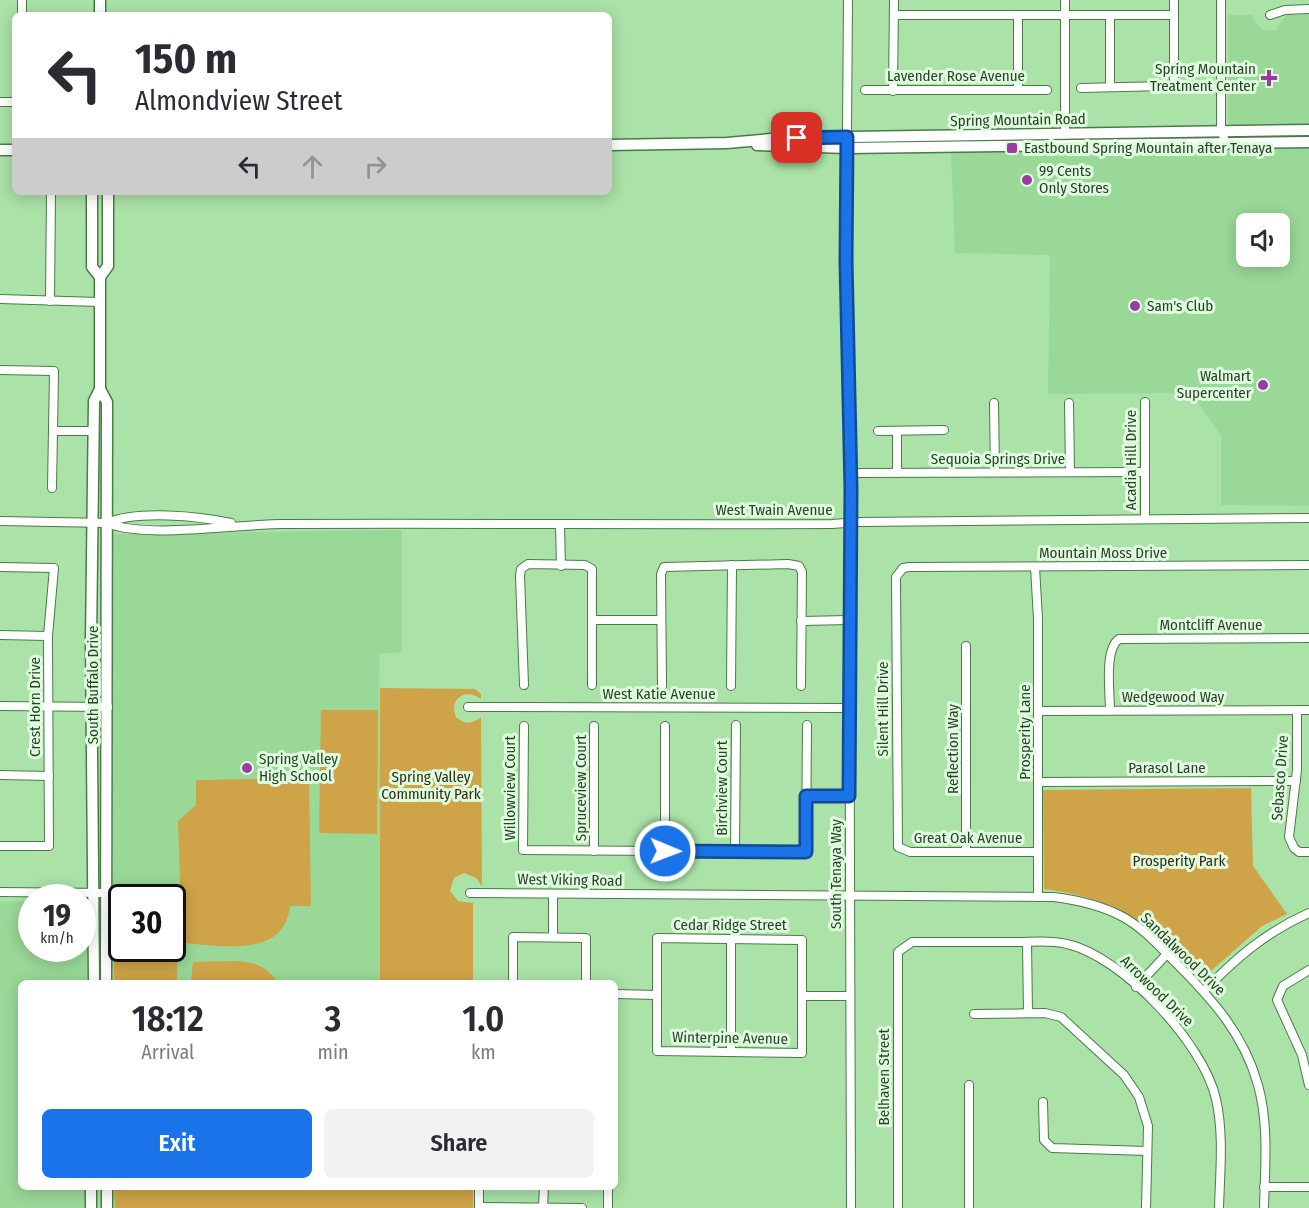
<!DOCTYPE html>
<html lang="en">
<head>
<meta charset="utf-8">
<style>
  :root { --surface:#fff; --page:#f2f2f3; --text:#2b2b33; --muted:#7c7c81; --accent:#1a73e8 }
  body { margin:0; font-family:"Fira Sans Condensed",sans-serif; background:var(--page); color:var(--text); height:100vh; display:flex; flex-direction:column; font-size:22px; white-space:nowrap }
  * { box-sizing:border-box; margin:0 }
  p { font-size:20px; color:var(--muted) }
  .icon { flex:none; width:33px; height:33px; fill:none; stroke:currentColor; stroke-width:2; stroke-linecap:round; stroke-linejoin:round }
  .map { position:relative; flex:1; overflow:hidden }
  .side { position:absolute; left:18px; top:980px; width:600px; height:210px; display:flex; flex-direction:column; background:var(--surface); border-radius:9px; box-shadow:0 3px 15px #0003 }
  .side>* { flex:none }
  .top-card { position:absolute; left:12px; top:12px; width:600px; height:183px; border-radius:9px; box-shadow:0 3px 15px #0003; background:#fff; color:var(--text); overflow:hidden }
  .fabs { position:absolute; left:1236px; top:213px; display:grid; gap:12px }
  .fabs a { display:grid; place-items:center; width:54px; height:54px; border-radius:9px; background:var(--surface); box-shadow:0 3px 15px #0003; font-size:30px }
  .speed { position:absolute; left:18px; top:884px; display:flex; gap:12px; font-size:30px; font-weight:700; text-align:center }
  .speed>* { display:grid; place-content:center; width:78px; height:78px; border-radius:50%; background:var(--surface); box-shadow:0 3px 15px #0003; line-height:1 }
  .speed small { font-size:15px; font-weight:400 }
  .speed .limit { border:3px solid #111; border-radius:9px; background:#fff; color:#111 }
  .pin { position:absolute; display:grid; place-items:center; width:51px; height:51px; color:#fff; margin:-26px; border-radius:12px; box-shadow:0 3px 9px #0006 }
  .me { position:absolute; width:66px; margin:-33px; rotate:91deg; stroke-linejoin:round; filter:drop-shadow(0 0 4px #0008) }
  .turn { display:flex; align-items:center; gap:21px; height:126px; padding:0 24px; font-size:27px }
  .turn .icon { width:78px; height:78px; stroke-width:2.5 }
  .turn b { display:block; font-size:42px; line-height:51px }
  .lanes { display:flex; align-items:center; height:57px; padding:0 24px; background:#0003; justify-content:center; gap:30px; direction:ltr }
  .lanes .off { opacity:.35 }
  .eta { display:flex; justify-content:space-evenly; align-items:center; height:102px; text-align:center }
  .eta b { font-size:36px; font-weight:600; line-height:42px }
  .action { display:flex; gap:12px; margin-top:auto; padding:12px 24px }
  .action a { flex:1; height:69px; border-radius:9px; background:var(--accent); color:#fff; font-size:24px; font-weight:600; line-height:69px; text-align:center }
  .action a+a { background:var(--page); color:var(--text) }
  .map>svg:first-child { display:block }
  .built { fill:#9ad898; fill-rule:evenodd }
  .green { fill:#cfa448 }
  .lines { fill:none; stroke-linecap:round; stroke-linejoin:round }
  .minor-casing { stroke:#487c47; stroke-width:10 }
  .major-casing { stroke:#487c47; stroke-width:13 }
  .minor { stroke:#fff; stroke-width:8 }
  .major { stroke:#fff; stroke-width:10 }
  .route-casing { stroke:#114b97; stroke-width:15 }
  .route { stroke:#1a73e8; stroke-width:10 }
  .poi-dot { fill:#9a3ba4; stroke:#dffbdd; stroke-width:2 }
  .labels { text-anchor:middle; stroke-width:6; stroke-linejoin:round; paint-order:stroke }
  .poi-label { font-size:15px; fill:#2a4129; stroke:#dffbdd; text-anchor:start }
  .street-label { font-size:15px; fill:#2a4129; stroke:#dffbdd }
  .park-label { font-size:15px; fill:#352b17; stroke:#dffbdd }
</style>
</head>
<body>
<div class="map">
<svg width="1309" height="1208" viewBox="0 0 1309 1208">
  <rect width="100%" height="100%" fill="#aae2a7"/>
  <!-- built -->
  <g class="built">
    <polygon points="1309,14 1309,126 1228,127 1228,15 1251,15 1262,30 1276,30 1286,15"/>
    <path d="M 1309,148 L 1309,506 L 1221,505 L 1221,436 L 1198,403 L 1185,393 L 1048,394 L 1050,255 L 955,253 L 951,152 ZM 1246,224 L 1280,224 L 1280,256 L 1246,256 Z"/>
    <polygon points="402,530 402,652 379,654 381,848 380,978 377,982 177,982 178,943 173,942 172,897 122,897 121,941 113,941 112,534"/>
    <polygon points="31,901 32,948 82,948 83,901 87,905 87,982 21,982 21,1186 86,1187 86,1208 0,1208 0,902"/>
  </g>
  <!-- green -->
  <g class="green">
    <path d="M 380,688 L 475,689 L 481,694 L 481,699 C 467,688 448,697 456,717 C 465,725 472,724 481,717 L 482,886 L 476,878 L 464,873 L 454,878 L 450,891 L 458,901 L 473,903 L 473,982 L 377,982 L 380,978 Z"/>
    <polygon points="321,710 378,710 377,834 319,833"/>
    <path d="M 309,778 L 311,906 L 290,906 C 284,960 219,945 182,943 L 178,821 L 196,805 L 196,780 Z"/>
    <path d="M 1251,788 L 1253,866 L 1287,914 L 1262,926 L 1204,977 C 1148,927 1122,899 1044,889 L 1043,790 Z"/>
    <polygon points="113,941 121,941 122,948 172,948 173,942 178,942 177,982 114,982"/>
    <path d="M 236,961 C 256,962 266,967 278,982 L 191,982 L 193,962 Z"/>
    <polygon points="114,1187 473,1187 473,1208 115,1208"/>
  </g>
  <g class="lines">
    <defs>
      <g id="minor">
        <polyline points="848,0 846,261 851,504 849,523 851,1208"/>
        <polyline points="1174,0 1174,87"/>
        <polyline points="1221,0 1221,126 1225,143"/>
        <polyline points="22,15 22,0"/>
        <polyline points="894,15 1174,15"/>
        <polyline points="1018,15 1018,89"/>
        <polyline points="1110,15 1110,87"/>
        <polyline points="1270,15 1285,10 1309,9"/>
        <polyline points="1081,88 1165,86 1206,88"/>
        <polyline points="865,90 1047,90"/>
        <polyline points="893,91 894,0"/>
        <polyline points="0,102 15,102"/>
        <polyline points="1065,134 1065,0"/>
        <polyline points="0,299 99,302"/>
        <polyline points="50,301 51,192"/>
        <polyline points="0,370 54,371 52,488"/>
        <polyline points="994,403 995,472"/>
        <polyline points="1069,403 1070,472"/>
        <polyline points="53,431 94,431"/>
        <polyline points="878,431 944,430"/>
        <polyline points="897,431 897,473"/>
        <polyline points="851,473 1145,472"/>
        <polyline points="1145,518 1145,402"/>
        <path d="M 0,521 L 107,523 C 145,539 238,524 283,524 C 466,523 649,525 832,524 L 859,522 L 1309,518"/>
        <path d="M 107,523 C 138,510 198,516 231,523"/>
        <polyline points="560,525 561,566"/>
        <polyline points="0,567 54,568 48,636 49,846 0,846"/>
        <polyline points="1035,567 1038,619 1038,897"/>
        <polyline points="593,620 661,620"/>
        <polyline points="801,621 849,620"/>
        <polyline points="0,635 48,636"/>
        <polyline points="524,685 520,576 521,569 528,564 585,565 592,569 592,685"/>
        <polyline points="662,686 661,574 664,567 788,564 799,566 802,572 801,686"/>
        <polyline points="731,686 732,565"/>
        <polyline points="0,706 108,707"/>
        <polyline points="468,707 849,708"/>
        <path d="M 1110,710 C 1110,693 1104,649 1119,639 L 1309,638"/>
        <polyline points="1297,710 1297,770 1289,837 1294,848 1299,852 1309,852"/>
        <polyline points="1038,711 1309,710"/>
        <polyline points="524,726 523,850 806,852 807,725"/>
        <polyline points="0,775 49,776"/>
        <polyline points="1038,782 1296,781"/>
        <polyline points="806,796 849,796"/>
        <polyline points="594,851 594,726"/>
        <polyline points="665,851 665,726"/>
        <polyline points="735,852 736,725"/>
        <polyline points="966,852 966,646"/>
        <polyline points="1038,852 910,852 898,847 896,577 903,568 909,567 1309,565"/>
        <polyline points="0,892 106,893"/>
        <path d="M 470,893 L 1054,897 C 1078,900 1101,905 1123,917 C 1143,928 1159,946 1175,962 C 1212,999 1244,1034 1258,1085 C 1269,1124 1265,1168 1264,1208"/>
        <polyline points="553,937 553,894"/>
        <polygon points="657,938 802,940 802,1053 657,1051"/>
        <polyline points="1027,942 1028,1013"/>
        <polyline points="1309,970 1283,986 1277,1000 1302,1055 1309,1085"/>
        <polyline points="513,982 513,937 586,938 586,982"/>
        <polyline points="1136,987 1167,954"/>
        <path d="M 1204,991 C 1236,958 1266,932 1309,913"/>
        <polyline points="615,994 657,995"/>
        <polyline points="802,996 849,996"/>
        <polyline points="974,1014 1045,1013 1061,1017 1124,1075 1139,1097 1148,1126 1146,1208"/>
        <polyline points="731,1051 731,939"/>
        <polyline points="969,1085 969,1208"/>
        <polyline points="1043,1102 1044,1140 1052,1148 1147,1151"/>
        <polyline points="479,1186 479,1208"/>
        <polyline points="1264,1187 1309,1187"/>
        <polyline points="479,1207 582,1208"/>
        <polyline points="543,1208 544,1186"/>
        <polyline points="608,1208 608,1186"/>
        <path d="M 898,1208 L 898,952 L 912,942 C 947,942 982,942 1017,942 C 1033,942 1051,940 1067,944 C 1122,956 1204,1044 1216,1099 C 1224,1134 1220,1172 1219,1208"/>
      </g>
      <g id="major">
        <polyline points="100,0 100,15"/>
        <polyline points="609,145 727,143 783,138 1309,130"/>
        <polyline points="757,145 847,148 1309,142"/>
        <polyline points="0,150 15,150"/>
        <polyline points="92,192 92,267 100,277"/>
        <polyline points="100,389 107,402 106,982"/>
        <polyline points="94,982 91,640 94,401 100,389 100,277 108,266 108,192"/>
        <polyline points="107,1186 107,1208"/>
        <polyline points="91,1208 91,1186"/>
      </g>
    </defs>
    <!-- minor casing -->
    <use href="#minor" class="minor-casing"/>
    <!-- major casing -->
    <use href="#major" class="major-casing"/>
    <!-- minor -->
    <use href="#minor" class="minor"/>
    <!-- major -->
    <use href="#major" class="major"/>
  </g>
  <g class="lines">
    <defs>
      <polyline id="route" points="665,851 806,852 806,796 849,796 851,489 846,261 847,137 797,138"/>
    </defs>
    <!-- route casing -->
    <use href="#route" class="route-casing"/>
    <!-- route -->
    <use href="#route" class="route"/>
  </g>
  <!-- markers -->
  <g class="poi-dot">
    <path d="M1266 69h6v6h6v6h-6v6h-6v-6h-6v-6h6z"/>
    <rect x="1006" y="142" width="12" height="12" rx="3"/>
    <circle cx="1027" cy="180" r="6"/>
    <circle cx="1135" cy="306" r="6"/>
    <circle cx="1263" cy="385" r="6"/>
    <circle cx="247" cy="768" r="6"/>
  </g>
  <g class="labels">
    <!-- poi labels -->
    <g class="poi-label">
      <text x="1256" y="74" text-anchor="end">Spring Mountain<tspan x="1256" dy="17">Treatment Center</tspan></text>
      <text x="1024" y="153">Eastbound Spring Mountain after Tenaya</text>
      <text x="1039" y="176">99 Cents<tspan x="1039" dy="17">Only Stores</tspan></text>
      <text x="1147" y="311">Sam's Club</text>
      <text x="1251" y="381" text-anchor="end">Walmart<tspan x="1251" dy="17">Supercenter</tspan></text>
      <text x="259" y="764">Spring Valley<tspan x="259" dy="17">High School</tspan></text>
    </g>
    <!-- street labels -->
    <g class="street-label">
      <text x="956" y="81">Lavender Rose Avenue</text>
      <text transform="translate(1018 120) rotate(-1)" y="5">Spring Mountain Road</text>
      <text x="998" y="464">Sequoia Springs Drive</text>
      <text transform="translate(1131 460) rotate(-90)" y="5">Acadia Hill Drive</text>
      <text x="774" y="515">West Twain Avenue</text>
      <text x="1103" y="558">Mountain Moss Drive</text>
      <text x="1211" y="630">Montcliff Avenue</text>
      <text transform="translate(93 685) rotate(-90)" y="5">South Buffalo Drive</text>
      <text x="659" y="699">West Katie Avenue</text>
      <text x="1173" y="702">Wedgewood Way</text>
      <text transform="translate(35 707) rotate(-90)" y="5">Crest Horn Drive</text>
      <text transform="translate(883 709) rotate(-90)" y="5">Silent Hill Drive</text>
      <text transform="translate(1025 732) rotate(-90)" y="5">Prosperity Lane</text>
      <text transform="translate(953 749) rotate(-90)" y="5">Reflection Way</text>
      <text x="1167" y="773">Parasol Lane</text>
      <text transform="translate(1280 778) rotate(-86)" y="5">Sebasco Drive</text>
      <text transform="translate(510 788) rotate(-90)" y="5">Willowview Court</text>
      <text transform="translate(581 788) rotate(-90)" y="5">Spruceview Court</text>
      <text transform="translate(722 788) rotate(-90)" y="5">Birchview Court</text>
      <text x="968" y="843">Great Oak Avenue</text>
      <text transform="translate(836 874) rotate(-90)" y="5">South Tenaya Way</text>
      <text transform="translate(570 880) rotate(1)" y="5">West Viking Road</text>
      <text x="730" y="930">Cedar Ridge Street</text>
      <text transform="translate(1183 954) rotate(44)" y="5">Sandalwood Drive</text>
      <text transform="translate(1157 991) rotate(44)" y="5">Arrowood Drive</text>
      <text transform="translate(730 1038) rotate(1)" y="5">Winterpine Avenue</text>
      <text transform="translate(884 1077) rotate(-90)" y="5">Belhaven Street</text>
    </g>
    <!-- park labels -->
    <g class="park-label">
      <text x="431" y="782">Spring Valley<tspan x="431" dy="17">Community Park</tspan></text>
      <text x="1179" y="866">Prosperity Park</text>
    </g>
  </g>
</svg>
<div class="fabs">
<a><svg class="icon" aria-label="sound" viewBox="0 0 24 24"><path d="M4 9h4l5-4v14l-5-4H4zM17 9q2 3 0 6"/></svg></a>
</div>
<div class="speed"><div>19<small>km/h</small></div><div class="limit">30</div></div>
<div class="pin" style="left:797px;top:138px;background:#d93025"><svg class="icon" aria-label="arrive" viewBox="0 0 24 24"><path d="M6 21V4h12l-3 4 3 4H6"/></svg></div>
<svg class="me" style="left:665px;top:851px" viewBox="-20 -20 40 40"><circle r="17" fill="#1a73e8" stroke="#fff" stroke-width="3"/><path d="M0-11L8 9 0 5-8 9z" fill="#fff"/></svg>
<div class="top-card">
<div class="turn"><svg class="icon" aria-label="left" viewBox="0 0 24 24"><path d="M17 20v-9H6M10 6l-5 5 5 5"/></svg><div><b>150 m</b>Almondview Street</div></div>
<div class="lanes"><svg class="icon" aria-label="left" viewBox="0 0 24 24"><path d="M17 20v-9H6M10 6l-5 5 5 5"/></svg><svg class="icon off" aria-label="ahead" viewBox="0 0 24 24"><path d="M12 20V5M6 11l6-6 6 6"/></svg><svg class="icon off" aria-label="right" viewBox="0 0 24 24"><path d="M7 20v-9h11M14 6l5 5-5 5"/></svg></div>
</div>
<section class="side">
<div class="eta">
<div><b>18:12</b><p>Arrival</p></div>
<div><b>3</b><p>min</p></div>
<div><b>1.0</b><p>km</p></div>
</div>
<div class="action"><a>Exit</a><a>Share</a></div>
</section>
</div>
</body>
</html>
